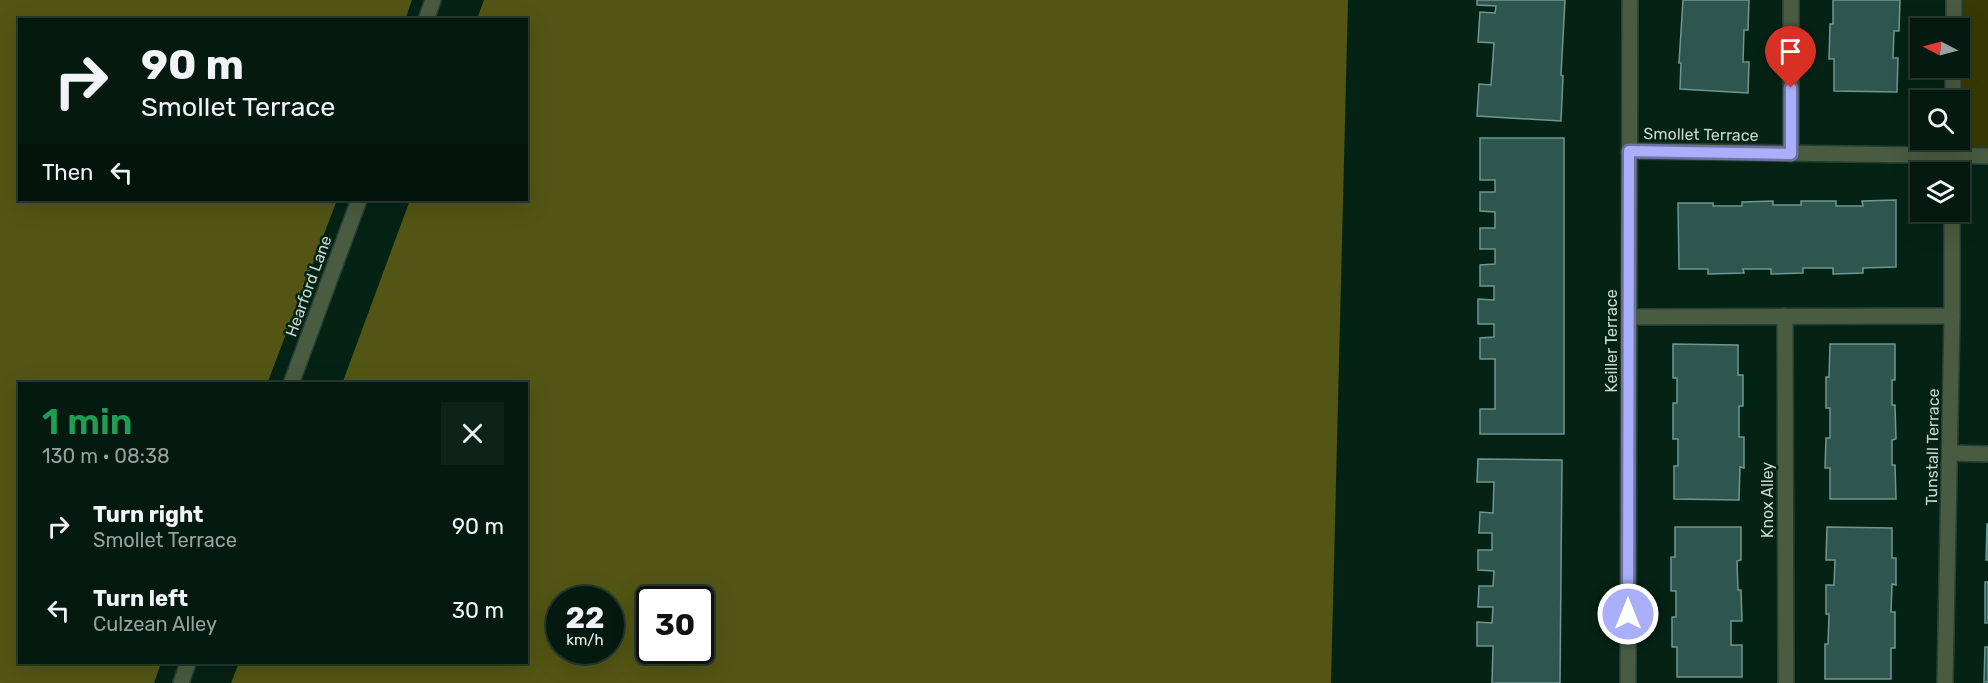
<!DOCTYPE html>
<html lang="en">
<head>
<meta charset="utf-8">
<style>
  :root { --surface:#041a10; --page:#0d2319; --text:#f1f3f6; --muted:#97a19f; --line:#253830 }
  body { margin:0; font-family:Rubik,sans-serif; background:var(--page); color:var(--text); height:100vh; display:flex; flex-direction:column; font-size:22px; white-space:nowrap }
  * { box-sizing:border-box; margin:0 }
  p { font-size:20px; color:var(--muted) }
  .icon { flex:none; width:33px; height:33px; fill:none; stroke:currentColor; stroke-width:2; stroke-linecap:round; stroke-linejoin:round }
  .map { position:relative; flex:1; overflow:hidden }
  .panel { position:absolute; left:18px; top:382px; width:510px; height:282px; display:flex; flex-direction:column; background:var(--surface); border-radius:0px; box-shadow:0 6px 24px #0002,0 0 0 2px var(--line) }
  .panel>* { flex:none }
  .guide { position:absolute; left:18px; top:18px; width:510px; height:183px; border-radius:0px; box-shadow:0 6px 24px #0002,0 0 0 2px var(--line); background:#041a10; color:var(--text); overflow:hidden }
  .needle { width:39px; rotate:276deg }
  .tools { position:absolute; left:1910px; top:18px; display:grid; gap:12px }
  .tools a { display:grid; place-items:center; width:60px; height:60px; border-radius:0px; background:var(--surface); box-shadow:0 6px 24px #0002,0 0 0 2px var(--line); font-size:30px }
  .speed { position:absolute; left:546px; top:586px; display:flex; gap:12px; font-size:30px; font-weight:700; text-align:center }
  .speed>* { display:grid; place-content:center; width:78px; height:78px; border-radius:50%; background:var(--surface); box-shadow:0 6px 24px #0002,0 0 0 2px var(--line); line-height:1 }
  .speed small { font-size:15px; font-weight:400 }
  .speed .limit { border:3px solid #111; border-radius:9px; background:#fff; color:#111 }
  .pin { position:absolute; display:grid; place-items:center; width:51px; height:51px; color:#fff; margin:-62px -26px; border-radius:50% 50% 50% 0; rotate:-45deg; box-shadow:0 0 6px #0007 }
  .pin .icon { rotate:45deg }
  .me { position:absolute; width:66px; margin:-33px; rotate:0deg; stroke-linejoin:round; filter:drop-shadow(0 0 4px #0008) }
  .turn { display:flex; align-items:center; gap:21px; height:126px; padding:0 24px; font-size:27px }
  .turn .icon { width:78px; height:78px; stroke-width:2.5 }
  .turn b { display:block; font-size:42px; line-height:51px }
  .then { display:flex; align-items:center; height:57px; padding:0 24px; background:#0003; gap:12px; font-size:22px }
  .round { display:grid; place-items:center; flex:none; width:63px; height:63px; border-radius:0px; background:var(--page) }
  .overview { display:flex; align-items:center; justify-content:space-between; height:102px; padding:0 24px }
  h1 { font-size:36px; font-weight:600; line-height:45px; color:#1e9e55 }
  ul { padding:0; list-style:none }
  li { display:flex; align-items:center; gap:18px; height:84px; padding:0 24px }
  li div { flex:1 }
  li b { display:block; font-size:22px }
  li em { font-style:normal }
  .map>svg:first-child { display:block }
  .green { fill:#383a03 }
  .forest { fill:#535514; fill-rule:evenodd }
  .building { fill:#2f554f; stroke:#6f9791; stroke-width:1.5 }
  .lines { fill:none; stroke-linecap:round; stroke-linejoin:round }
  .minor-casing { stroke:#244033; stroke-width:18 }
  .minor { stroke:#495b40; stroke-width:15 }
  .route-casing { stroke:#6e72a3; stroke-width:15 }
  .route { stroke:#aaaffb; stroke-width:10 }
  .labels { text-anchor:middle; stroke-width:5; stroke-linejoin:round; paint-order:stroke }
  .street-label { font-size:16px; fill:#c7d8ce; stroke:#052315 }
</style>
</head>
<body>
<div class="map">
<svg width="1988" height="683" viewBox="0 0 1988 683">
  <rect width="100%" height="100%" fill="#052315"/>
  <!-- green -->
  <polygon class="green" points="1954,0 1988,0 1988,156 1952,156 1959,140 1959,28"/>
  <!-- forest -->
  <g class="forest">
    <polygon points="0,0 412,0 405,20 20,20 20,200 337,200 267,384 20,384 20,663 161,663 154,683 0,683"/>
    <path d="M 484,0 L 1348,0 L 1331,683 L 231,683 L 239,663 L 526,663 L 526,384 L 342,384 L 410,200 L 526,200 L 526,20 L 477,19 ZM 560,600 L 610,600 L 610,651 L 560,651 ZM 650,600 L 700,600 L 700,651 L 650,651 Z"/>
  </g>
  <!-- building -->
  <g class="building">
    <polygon points="1477,0 1565,0 1561,75 1563,76 1561,121 1477,116 1479,84 1491,85 1494,43 1478,42 1480,12 1495,13 1496,6 1477,5"/>
    <polygon points="1683,0 1749,0 1748,30 1744,30 1743,62 1749,62 1748,93 1680,89 1681,63 1679,63"/>
    <polygon points="1833,0 1900,0 1899,31 1894,31 1893,58 1898,58 1897,92 1834,91 1834,59 1829,59 1830,24 1833,24"/>
    <polygon points="1480,138 1564,138 1564,434 1480,434 1480,409 1495,409 1495,359 1480,359 1480,338 1494,337 1494,324 1478,324 1478,299 1494,300 1494,286 1480,286 1480,265 1495,264 1495,249 1480,249 1480,228 1495,228 1495,212 1480,211 1480,192 1495,192 1495,180 1480,180"/>
    <polygon points="1896,200 1896,267 1863,268 1863,273 1833,274 1833,268 1803,268 1803,273 1771,274 1771,269 1743,269 1744,273 1708,274 1708,269 1679,269 1678,203 1713,203 1713,206 1742,206 1742,202 1773,201 1773,205 1801,205 1801,201 1836,201 1836,206 1863,206 1862,201"/>
    <polygon points="1673,344 1738,345 1738,375 1743,375 1743,406 1739,406 1739,437 1744,437 1744,468 1740,467 1739,500 1674,499 1674,466 1678,466 1678,439 1673,439 1673,403 1677,403 1677,378 1673,378"/>
    <polygon points="1830,344 1895,344 1895,380 1892,380 1892,405 1895,405 1896,439 1892,440 1892,465 1895,465 1896,499 1830,499 1830,468 1825,468 1826,438 1830,438 1830,408 1826,408 1826,377 1829,377"/>
    <polygon points="1478,459 1562,460 1560,683 1492,683 1493,646 1477,646 1477,622 1492,623 1493,607 1478,607 1479,586 1493,586 1494,571 1478,570 1478,550 1492,550 1492,533 1479,533 1480,512 1493,513 1494,482 1477,482"/>
    <polygon points="1987,524 1988,524 1988,560 1986,560"/>
    <polygon points="1675,527 1741,527 1741,560 1737,561 1738,590 1741,590 1742,621 1731,621 1731,645 1742,645 1742,677 1677,677 1677,647 1672,647 1672,617 1676,617 1676,591 1671,591 1671,557 1675,557"/>
    <polygon points="1827,527 1892,528 1892,558 1896,558 1896,585 1892,584 1891,612 1895,612 1895,648 1891,648 1891,679 1825,679 1825,644 1828,644 1829,614 1826,614 1826,585 1834,585 1835,560 1826,560"/>
    <rect x="1985" y="582" width="3" height="41"/>
    <polygon points="1985,647 1988,647 1988,682 1984,682"/>
  </g>
  <g class="lines">
    <defs>
      <g id="minor">
        <polyline points="426,20 433,0"/>
        <polyline points="1954,28 1954,0"/>
        <polyline points="1953,100 1953,68"/>
        <polyline points="1629,151 1988,156"/>
        <polyline points="1791,154 1791,0"/>
        <polyline points="1952,172 1953,140"/>
        <polyline points="1785,316 1786,683"/>
        <polyline points="1629,317 1952,316"/>
        <polyline points="291,384 359,200"/>
        <polyline points="1950,453 1988,454"/>
        <polyline points="181,683 188,663"/>
        <polyline points="1628,683 1630,0"/>
        <polyline points="1945,683 1952,316 1952,212"/>
      </g>
    </defs>
    <!-- minor casing -->
    <use href="#minor" class="minor-casing"/>
    <!-- minor -->
    <use href="#minor" class="minor"/>
  </g>
  <g class="lines">
    <defs>
      <polyline id="route" points="1628,614 1629,151 1791,154 1791,88"/>
    </defs>
    <!-- route casing -->
    <use href="#route" class="route-casing"/>
    <!-- route -->
    <use href="#route" class="route"/>
  </g>
  <g class="labels">
    <!-- street labels -->
    <g class="street-label">
      <text transform="translate(1701 134) rotate(1)" y="6">Smollet Terrace</text>
      <text transform="translate(308 286) rotate(-70)" y="6">Hearford Lane</text>
      <text transform="translate(1611 341) rotate(-90)" y="6">Keiller Terrace</text>
      <text transform="translate(1932 447) rotate(-89)" y="6">Tunstall Terrace</text>
      <text transform="translate(1767 500) rotate(-90)" y="6">Knox Alley</text>
    </g>
  </g>
</svg>
<div class="tools">
<a><svg class="needle" viewBox="-14 -14 28 28"><path d="M0-13l5 13h-10z" fill="#e53935"/><path d="M0 13l5-13h-10z" fill="#97a19f"/></svg></a>
<a><svg class="icon" aria-label="search" viewBox="0 0 24 24"><circle cx="10" cy="10" r="6"/><path d="M15 15l6 6"/></svg></a>
<a><svg class="icon" aria-label="layers" viewBox="0 0 24 24"><path d="M12 4l9 5-9 5-9-5zM3 14l9 5 9-5"/></svg></a>
</div>
<div class="speed"><div>22<small>km/h</small></div><div class="limit">30</div></div>
<div class="pin" style="left:1791px;top:88px;background:#d93025"><svg class="icon" aria-label="arrive" viewBox="0 0 24 24"><path d="M6 21V4h12l-3 4 3 4H6"/></svg></div>
<svg class="me" style="left:1628px;top:614px" viewBox="-20 -20 40 40"><circle r="17" fill="#aaaffb" stroke="#fff" stroke-width="3"/><path d="M0-11L8 9 0 5-8 9z" fill="#fff"/></svg>
<div class="guide">
<div class="turn"><svg class="icon" aria-label="right" viewBox="0 0 24 24"><path d="M7 20v-9h11M14 6l5 5-5 5"/></svg><div><b>90 m</b>Smollet Terrace</div></div>
<div class="then">Then<svg class="icon" aria-label="left" viewBox="0 0 24 24"><path d="M17 20v-9H6M10 6l-5 5 5 5"/></svg></div>
</div>
<section class="panel">
<div class="overview"><div><h1>1 min</h1><p>130 m · 08:38</p></div><a class="round"><svg class="icon" aria-label="close" viewBox="0 0 24 24"><path d="M6 6l12 12M18 6L6 18"/></svg></a></div>
<ul>
<li><svg class="icon" aria-label="right" viewBox="0 0 24 24"><path d="M7 20v-9h11M14 6l5 5-5 5"/></svg><div><b>Turn right</b><p>Smollet Terrace</p></div><em>90 m</em></li>
<li><svg class="icon" aria-label="left" viewBox="0 0 24 24"><path d="M17 20v-9H6M10 6l-5 5 5 5"/></svg><div><b>Turn left</b><p>Culzean Alley</p></div><em>30 m</em></li>
</ul>
</section>
</div>
</body>
</html>
